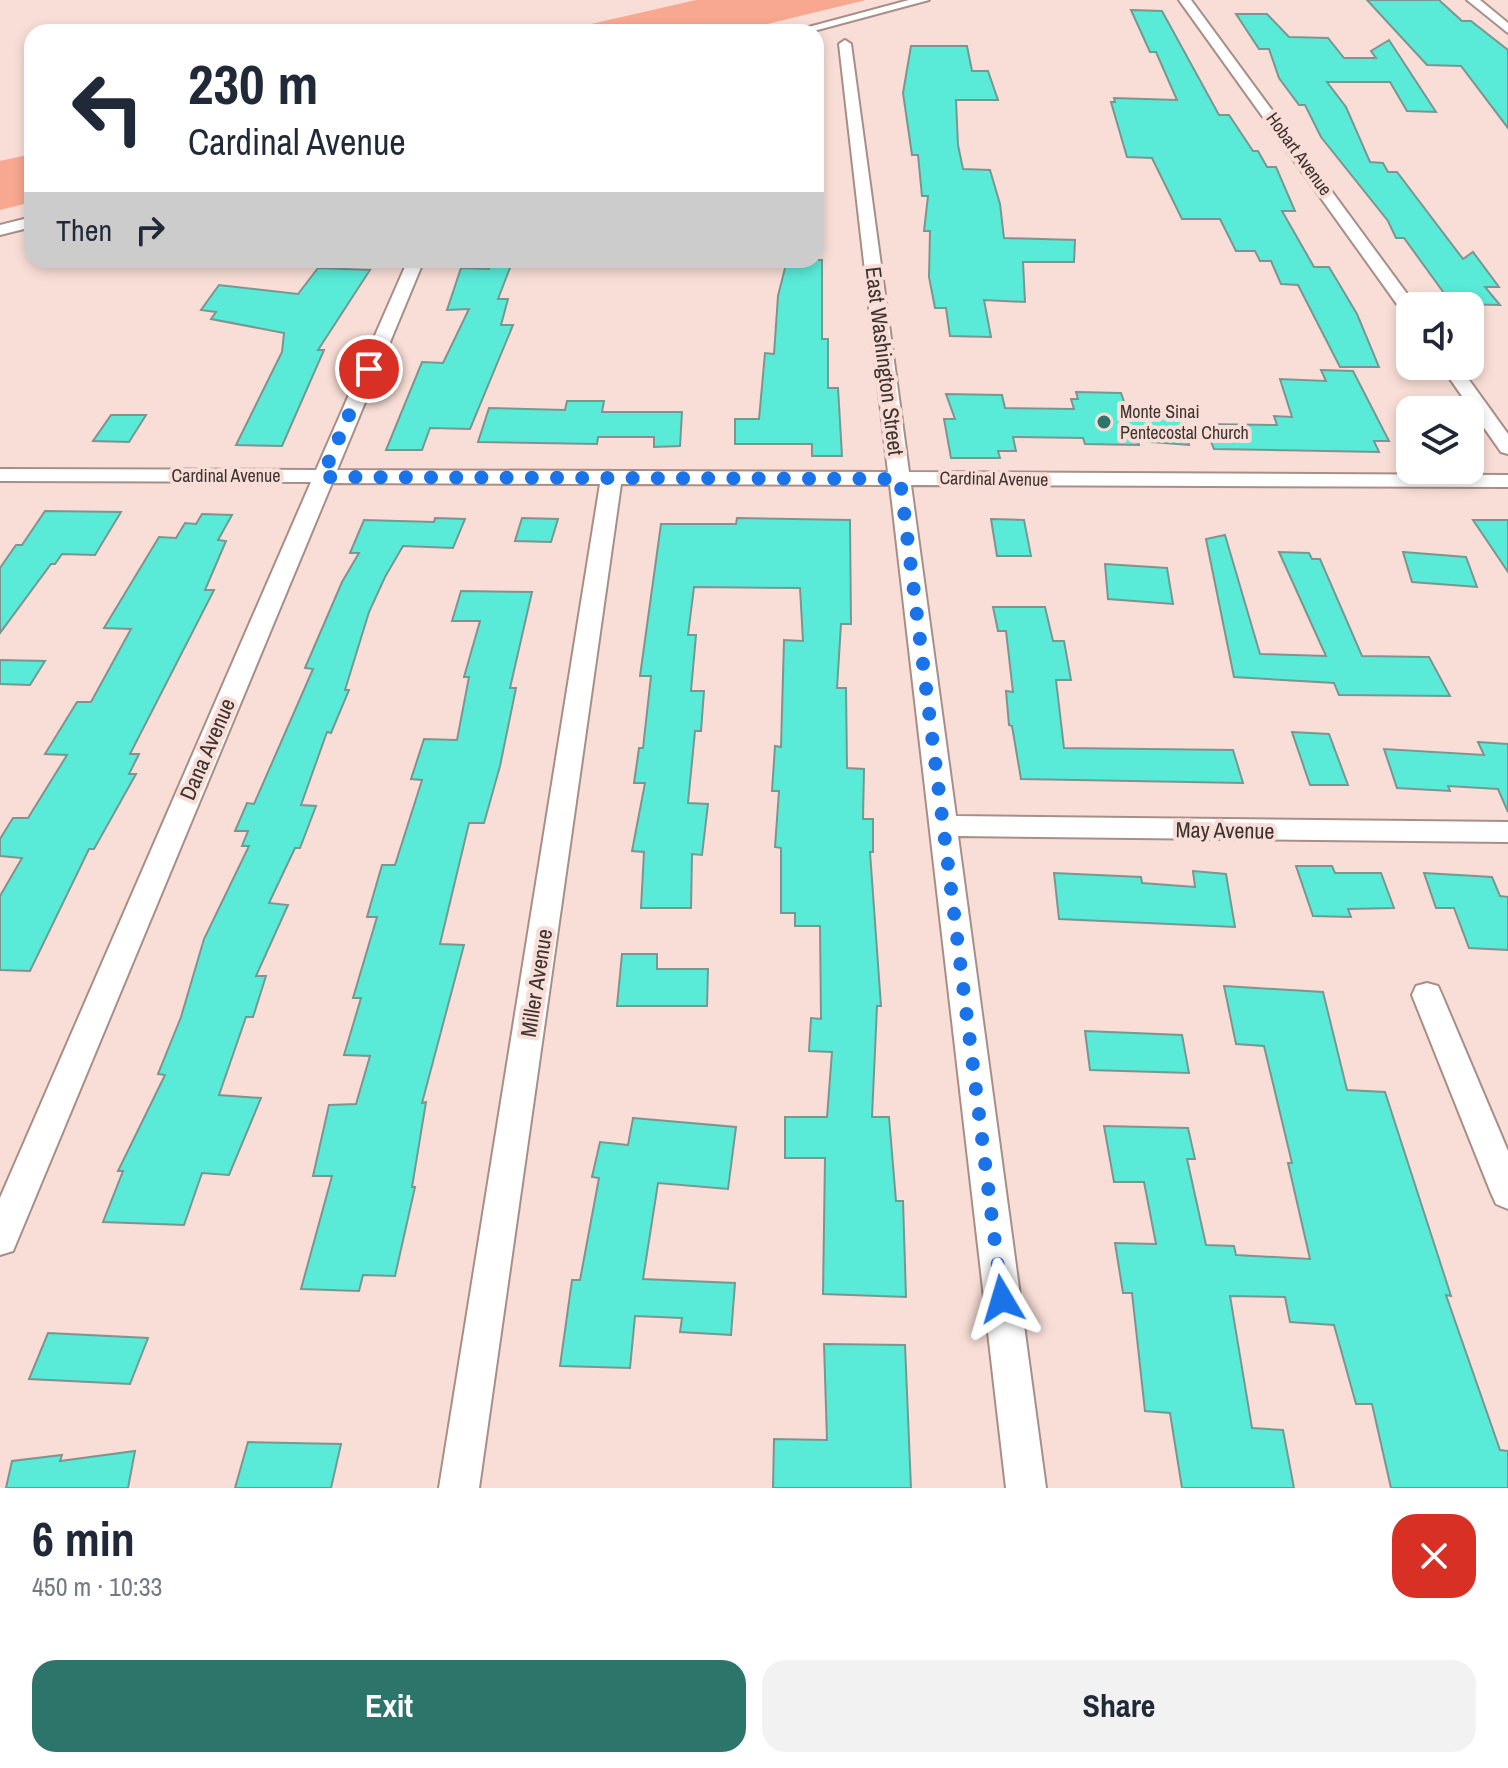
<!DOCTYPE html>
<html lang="en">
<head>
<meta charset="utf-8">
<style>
  :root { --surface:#fff; --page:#f2f2f3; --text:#1f2937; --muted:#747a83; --accent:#2d746b }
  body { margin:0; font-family:"Archivo Narrow",sans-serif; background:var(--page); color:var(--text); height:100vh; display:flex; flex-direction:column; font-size:30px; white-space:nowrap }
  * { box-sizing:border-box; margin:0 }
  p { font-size:26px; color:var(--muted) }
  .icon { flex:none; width:44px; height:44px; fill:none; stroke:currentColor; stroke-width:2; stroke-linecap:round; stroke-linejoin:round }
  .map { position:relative; height:1488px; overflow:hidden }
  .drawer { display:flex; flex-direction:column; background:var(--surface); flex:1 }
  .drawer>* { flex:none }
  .top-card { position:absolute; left:24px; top:24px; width:800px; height:244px; border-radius:24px; box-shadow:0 4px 12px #0003; background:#fff; color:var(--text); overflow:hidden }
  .buttons { position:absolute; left:1396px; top:292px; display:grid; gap:16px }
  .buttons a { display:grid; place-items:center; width:88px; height:88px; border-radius:16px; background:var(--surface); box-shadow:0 4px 12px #0003; font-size:40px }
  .pin { position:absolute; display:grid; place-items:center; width:68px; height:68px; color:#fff; margin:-34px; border:4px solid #fff; border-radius:50%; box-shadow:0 2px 8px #0007 }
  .me { position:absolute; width:88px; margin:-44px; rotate:353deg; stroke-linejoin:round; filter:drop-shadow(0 0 6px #0008) }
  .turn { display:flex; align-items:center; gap:28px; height:168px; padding:0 32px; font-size:36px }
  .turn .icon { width:104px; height:104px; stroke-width:2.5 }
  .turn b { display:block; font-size:56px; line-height:68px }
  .then { display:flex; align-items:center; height:76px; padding:0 32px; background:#0003; gap:16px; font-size:30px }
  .round { display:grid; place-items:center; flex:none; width:84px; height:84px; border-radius:24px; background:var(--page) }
  .headline { display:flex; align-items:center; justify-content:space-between; height:136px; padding:0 32px }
  h1 { font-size:48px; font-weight:700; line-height:60px }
  .cta { display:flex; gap:16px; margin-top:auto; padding:16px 32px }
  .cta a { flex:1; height:92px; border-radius:24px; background:var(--accent); color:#fff; font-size:32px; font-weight:700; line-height:92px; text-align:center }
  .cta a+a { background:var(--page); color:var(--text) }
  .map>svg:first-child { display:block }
  .water { fill:#f8a891 }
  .building { fill:#5aead8; stroke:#7b9691; stroke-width:2 }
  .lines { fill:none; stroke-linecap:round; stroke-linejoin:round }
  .street-casing { stroke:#a78f88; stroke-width:4 }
  .street { fill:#fff; fill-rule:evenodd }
  .route { stroke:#1a73e8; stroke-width:14; stroke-dasharray:0 25.2 }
  .poi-dot { fill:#2d746b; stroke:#f8ded6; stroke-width:3 }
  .labels { text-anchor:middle; stroke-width:8; stroke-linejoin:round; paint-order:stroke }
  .far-street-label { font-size:18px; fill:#3d3330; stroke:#f8ded6 }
  .far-poi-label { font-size:18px; fill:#3d3330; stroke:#f8ded6; text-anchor:start }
  .street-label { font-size:22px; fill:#3d3330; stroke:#f8ded6 }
</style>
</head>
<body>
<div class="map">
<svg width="1508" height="1488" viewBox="0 0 1508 1488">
  <rect width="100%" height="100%" fill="#f8ded6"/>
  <!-- water -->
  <g class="water">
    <polygon points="696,0 866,0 734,32 556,32"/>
    <polygon points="32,154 32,202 0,210 0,161"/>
  </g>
  <!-- building -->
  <g class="building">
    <polygon points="1367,0 1439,0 1462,21 1471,21 1508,50 1508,128 1461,66 1427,65"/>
    <polygon points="1131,10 1162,11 1219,115 1229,115 1253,151 1258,151 1267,167 1276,167 1295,211 1282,211 1314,267 1329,267 1357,314 1379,367 1340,367 1298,285 1281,284 1271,261 1260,261 1255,251 1236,251 1220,219 1182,219 1152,158 1127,157 1111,102 1115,102 1114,98 1177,100 1156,52 1150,52"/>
    <polygon points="1236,14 1267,14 1289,37 1328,38 1344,58 1376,58 1371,51 1389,40 1436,112 1407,111 1390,82 1327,82 1346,107 1370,162 1383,163 1388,172 1397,172 1463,259 1473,252 1499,287 1485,287 1500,305 1452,304 1404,238 1396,238 1388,221 1321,137 1305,105 1299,105 1279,78 1269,49 1259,49"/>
    <polygon points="911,46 967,46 972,71 988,71 998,100 956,100 958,145 963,169 990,170 1000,204 1004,238 1075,240 1074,262 1023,262 1025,302 984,300 991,337 950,336 946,308 935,308 929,277 930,231 924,231 928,196 922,196 918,155 912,155 903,93"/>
    <polygon points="493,260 513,260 498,299 508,299 501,325 513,325 470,429 430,428 422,450 386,450 422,362 443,363 469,309 447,310 461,268 489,269"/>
    <polygon points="787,260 822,260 822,339 828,339 828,388 838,388 842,456 812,456 812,444 735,444 735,419 759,419 765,353 774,354 778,296"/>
    <polygon points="318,268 370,270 318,350 324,350 282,446 236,445 282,352 284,333 211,319 216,312 201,310 219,285 298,294"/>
    <polygon points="1321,370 1353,371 1389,441 1374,441 1379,452 1214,449 1204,424 1277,425 1274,416 1292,417 1280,379 1326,381"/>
    <polygon points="1076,392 1121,393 1128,413 1184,416 1189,445 1138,441 1139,445 1085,444 1083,438 1013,437 1016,451 998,451 1000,458 951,458 944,419 955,419 946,394 1002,395 1005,408 1074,409 1071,399 1078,399"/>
    <polygon points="567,401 604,401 602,412 682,412 680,446 654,447 654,437 598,437 597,444 478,442 489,408 565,410"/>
    <polygon points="111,415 146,415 129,442 93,441"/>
    <polygon points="45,511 121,512 95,555 62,554 55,564 51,564 0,633 0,568 16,545 22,545"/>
    <polygon points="202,514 232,515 218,540 226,541 205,590 214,590 130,754 139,754 129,774 136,774 94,849 89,849 30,971 0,970 0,896 22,858 0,856 0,839 13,818 28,818 67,755 45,754 77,702 91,702 131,629 104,628 159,537 176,538 185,523 196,524"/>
    <polygon points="435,518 465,519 453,548 403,546 385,577 369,612 345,690 349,690 331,733 327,732 301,805 316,806 300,848 295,848 269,903 288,905 256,976 266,976 253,1017 246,1017 219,1095 261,1098 229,1175 202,1173 184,1225 103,1222 123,1171 118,1171 165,1075 158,1074 181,1017 204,939 249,846 242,846 248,831 235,831 247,803 254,804 313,669 305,668 342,582 359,553 350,553 364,520 434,522"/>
    <polygon points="522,518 558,519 551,542 515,541"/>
    <polygon points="737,518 850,520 851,624 841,624 837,688 846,688 847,768 864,769 863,819 873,819 873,852 870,852 881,1006 877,1006 872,1117 889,1117 896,1201 903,1201 906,1297 823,1294 825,1158 785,1158 785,1117 827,1117 832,1052 809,1051 811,1018 821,1019 820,926 795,926 795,913 781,913 781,848 775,847 779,791 772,791 775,746 781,747 784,640 803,641 800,588 694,587 688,635 696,635 691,691 704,691 701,731 695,731 688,803 708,804 702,855 692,854 691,908 641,908 644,852 632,851 645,783 634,783 639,748 643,748 651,676 640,676 661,524 736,524"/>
    <polygon points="991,519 1024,520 1031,556 997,556"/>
    <polygon points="1473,520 1508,520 1508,572"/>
    <polygon points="1225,535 1260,654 1326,656 1279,552 1309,553 1312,559 1320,559 1362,656 1429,657 1450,696 1339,695 1334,683 1234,677 1206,539"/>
    <polygon points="1403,552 1466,557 1477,587 1412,582"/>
    <polygon points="1105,564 1167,568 1173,604 1108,599"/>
    <polygon points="461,591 532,592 510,688 516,688 500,766 484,823 469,823 440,944 464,945 422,1103 426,1102 412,1187 415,1187 395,1276 363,1275 359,1291 301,1289 332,1176 313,1176 329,1105 356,1104 370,1056 344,1055 361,998 353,998 377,917 367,917 382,865 395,865 422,780 411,779 424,739 457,740 469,677 464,677 480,621 452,621"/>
    <polygon points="993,607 1045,607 1053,641 1064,641 1071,680 1056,680 1064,748 1233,750 1243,783 1021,779 1012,726 1009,725 1006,691 1013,692 1006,631 998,631"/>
    <polygon points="0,660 45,661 30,685 0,684"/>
    <polygon points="1292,732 1329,734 1348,785 1310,785"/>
    <polygon points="1478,742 1508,744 1508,812 1498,789 1448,786 1450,791 1397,788 1384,749 1484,755"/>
    <polygon points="1296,866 1332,866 1335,873 1381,873 1394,908 1348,909 1351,917 1313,916"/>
    <polygon points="1193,871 1226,874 1235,927 1059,919 1054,873 1141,877 1142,883 1195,887"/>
    <polygon points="1424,873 1492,877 1500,896 1508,897 1508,950 1469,948 1454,908 1436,908"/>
    <polygon points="622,954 657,954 657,969 708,969 707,1006 617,1006"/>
    <polygon points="1224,986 1323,992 1347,1090 1385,1092 1451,1296 1446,1295 1500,1450 1508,1451 1508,1488 1391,1488 1372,1404 1356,1404 1334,1325 1290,1322 1285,1297 1230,1296 1252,1428 1283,1430 1294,1488 1182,1488 1170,1413 1145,1411 1132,1293 1123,1293 1115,1243 1156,1244 1144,1182 1114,1182 1104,1126 1188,1128 1195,1159 1187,1159 1206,1245 1234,1246 1236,1255 1310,1259 1288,1163 1292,1163 1264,1046 1236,1044"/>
    <polygon points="1085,1031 1182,1035 1189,1073 1090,1070"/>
    <polygon points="633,1118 736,1127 728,1189 658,1183 643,1279 735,1283 731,1335 680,1332 682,1318 635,1316 630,1368 560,1366 572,1280 580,1280 599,1178 592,1177 600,1142 628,1145"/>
    <polygon points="48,1333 148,1338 130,1384 29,1379"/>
    <polygon points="824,1344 905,1345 911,1488 773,1488 774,1439 827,1440"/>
    <polygon points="248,1442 341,1444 331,1488 235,1488"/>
    <polygon points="135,1451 128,1488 6,1488 12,1461 62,1455 60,1461"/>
  </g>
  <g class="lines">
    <defs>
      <g id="street">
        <polygon points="909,0 929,0 810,32 790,32"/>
        <polygon points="1179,0 1191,0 1416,306 1410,306 1410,315 1404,314"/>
        <polygon points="1467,0 1480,0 1508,23 1508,33"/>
        <polygon points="845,40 851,44 909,472 1508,475 1508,487 911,485 956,816 1508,822 1508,842 958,836 1046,1488 1006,1488 890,485 621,484 479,1488 439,1488 600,484 332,483 18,1239 13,1251 0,1255 0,1198 311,482 0,481 0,469 316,470 408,260 424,260 337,470 888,472 839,44"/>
        <polygon points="32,217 32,227 0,235 0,225"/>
        <polygon points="1441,366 1459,366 1508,434 1508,454 1501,452"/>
        <polygon points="1427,983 1438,986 1442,995 1508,1151 1508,1209 1496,1204 1491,1193 1412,995 1416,986"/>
      </g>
    </defs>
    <!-- street casing -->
    <use href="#street" class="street-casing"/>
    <!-- street -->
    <use href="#street" class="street"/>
  </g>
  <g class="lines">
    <!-- route -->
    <polyline class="route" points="369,369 322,477 900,479 1002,1299"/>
  </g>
  <!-- markers -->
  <circle class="poi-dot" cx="1104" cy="422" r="8"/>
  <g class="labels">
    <!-- far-street labels -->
    <g class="far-street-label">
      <text transform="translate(1299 154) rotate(54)" y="6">Hobart Avenue</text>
      <text x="226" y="482">Cardinal Avenue</text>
      <text transform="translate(994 479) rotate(1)" y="6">Cardinal Avenue</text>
    </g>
    <!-- far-poi labels -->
    <g class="far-poi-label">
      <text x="1120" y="418">Monte Sinai<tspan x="1120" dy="21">Pentecostal Church</tspan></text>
    </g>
    <!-- street labels -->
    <g class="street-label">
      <text transform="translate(885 361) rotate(83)" y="8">East Washington Street</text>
      <text transform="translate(207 749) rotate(-67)" y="8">Dana Avenue</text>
      <text transform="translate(1225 830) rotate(1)" y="8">May Avenue</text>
      <text transform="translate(536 983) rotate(-81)" y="8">Miller Avenue</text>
    </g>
  </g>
</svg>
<div class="buttons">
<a><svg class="icon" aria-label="sound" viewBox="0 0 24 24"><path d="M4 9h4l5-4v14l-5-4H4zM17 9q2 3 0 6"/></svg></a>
<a><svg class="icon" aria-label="layers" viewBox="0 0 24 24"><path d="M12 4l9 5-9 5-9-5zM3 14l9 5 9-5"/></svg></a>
</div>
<div class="pin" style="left:369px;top:369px;background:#d93025"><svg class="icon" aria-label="arrive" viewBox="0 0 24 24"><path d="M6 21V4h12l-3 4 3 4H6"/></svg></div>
<svg class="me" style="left:1002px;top:1299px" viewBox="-20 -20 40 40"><path d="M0-17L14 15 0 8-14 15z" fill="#1a73e8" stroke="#fff" stroke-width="4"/></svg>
<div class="top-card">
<div class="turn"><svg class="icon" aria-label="left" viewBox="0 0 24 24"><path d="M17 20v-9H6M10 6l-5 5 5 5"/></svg><div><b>230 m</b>Cardinal Avenue</div></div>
<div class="then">Then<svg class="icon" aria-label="right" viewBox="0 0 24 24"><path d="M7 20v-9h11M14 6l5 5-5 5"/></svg></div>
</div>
</div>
<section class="drawer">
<div class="headline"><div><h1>6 min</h1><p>450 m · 10:33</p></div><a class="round" style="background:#d93025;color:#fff"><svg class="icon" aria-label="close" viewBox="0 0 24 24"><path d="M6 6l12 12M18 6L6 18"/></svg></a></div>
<div class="cta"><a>Exit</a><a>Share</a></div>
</section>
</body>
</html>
